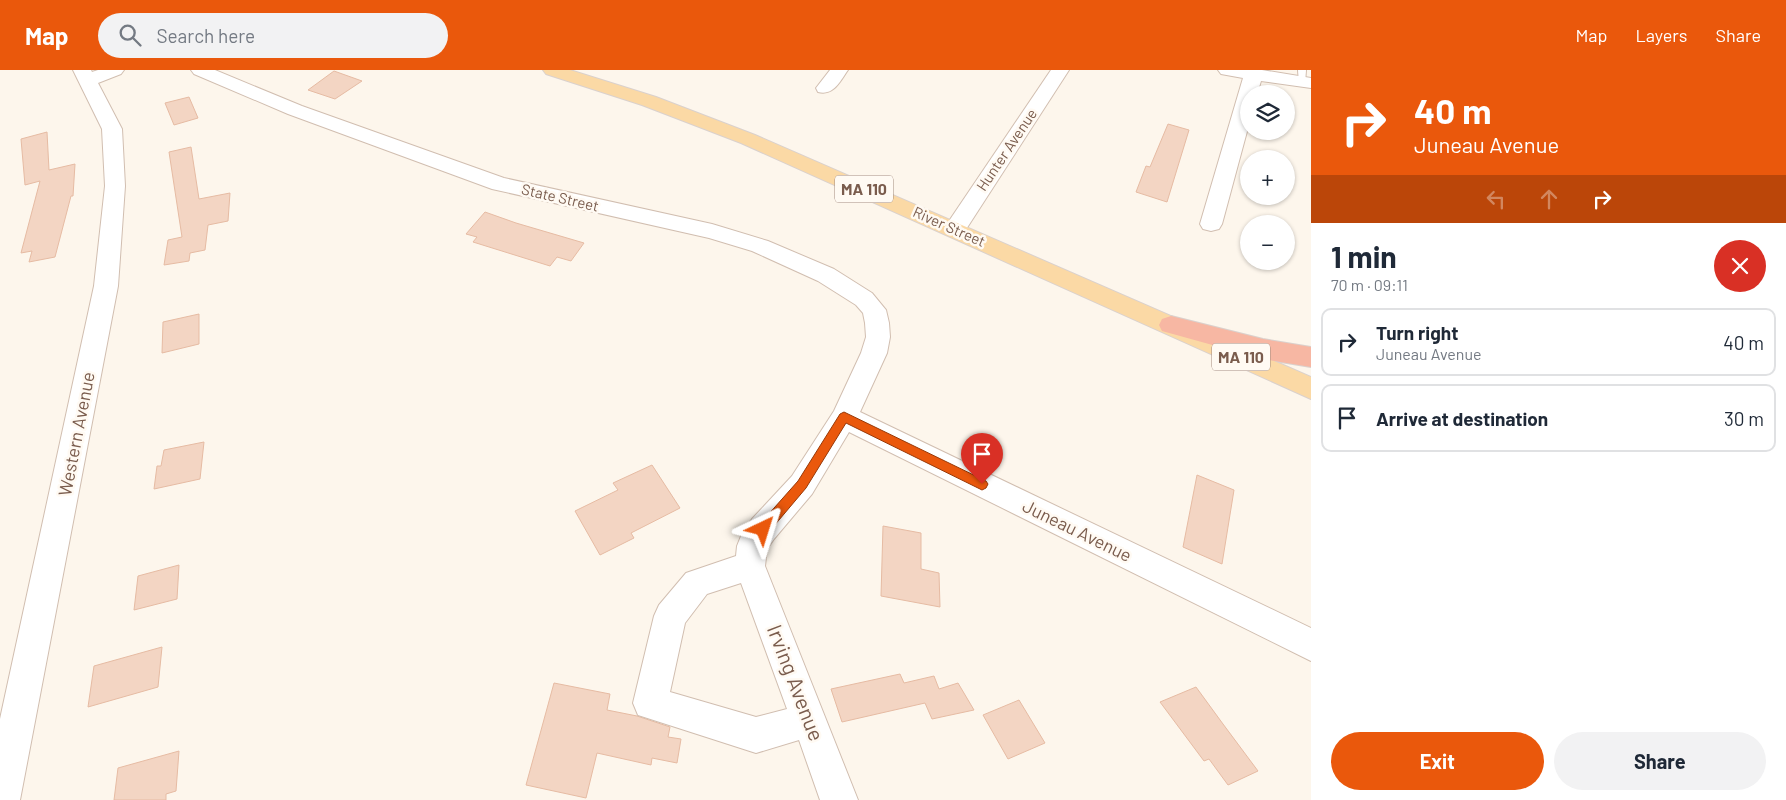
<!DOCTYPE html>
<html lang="en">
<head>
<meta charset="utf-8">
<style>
  :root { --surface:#fff; --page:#f2f2f3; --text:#1f2937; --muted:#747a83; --line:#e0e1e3; --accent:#ea580c }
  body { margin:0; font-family:Barlow,sans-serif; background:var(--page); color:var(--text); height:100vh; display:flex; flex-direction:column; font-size:19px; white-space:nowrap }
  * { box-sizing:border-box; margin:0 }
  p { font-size:16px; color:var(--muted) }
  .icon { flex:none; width:28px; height:28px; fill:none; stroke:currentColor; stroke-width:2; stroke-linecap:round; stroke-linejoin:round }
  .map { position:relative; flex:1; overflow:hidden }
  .sheet { display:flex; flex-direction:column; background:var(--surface); width:475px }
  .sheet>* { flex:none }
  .banner { background:#ea580c; color:#fff; overflow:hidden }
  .buttons { position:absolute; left:1240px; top:15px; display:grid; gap:10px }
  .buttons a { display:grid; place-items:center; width:55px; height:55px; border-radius:50%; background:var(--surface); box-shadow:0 1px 4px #0004; font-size:25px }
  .pin { position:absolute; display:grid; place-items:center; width:42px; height:42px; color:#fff; margin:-51px -21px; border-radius:50% 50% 50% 0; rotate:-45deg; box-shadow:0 0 5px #0007 }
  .pin .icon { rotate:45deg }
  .me { position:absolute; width:55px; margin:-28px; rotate:41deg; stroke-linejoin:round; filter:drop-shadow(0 0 4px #0008) }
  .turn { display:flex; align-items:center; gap:18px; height:105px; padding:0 20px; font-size:22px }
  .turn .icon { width:65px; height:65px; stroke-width:2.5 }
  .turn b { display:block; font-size:35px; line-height:42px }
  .lanes { display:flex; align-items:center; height:48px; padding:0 20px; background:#0003; justify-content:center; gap:25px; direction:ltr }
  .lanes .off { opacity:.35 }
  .round { display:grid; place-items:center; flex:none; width:52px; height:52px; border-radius:26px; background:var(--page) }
  .overview { display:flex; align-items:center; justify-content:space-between; height:85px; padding:0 20px }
  h1 { font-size:30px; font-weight:700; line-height:38px }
  .cta { display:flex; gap:10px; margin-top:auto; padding:10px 20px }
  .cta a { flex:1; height:58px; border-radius:30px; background:var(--accent); color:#fff; font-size:20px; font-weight:700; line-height:58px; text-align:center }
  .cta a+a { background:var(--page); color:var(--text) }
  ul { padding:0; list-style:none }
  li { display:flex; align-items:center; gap:15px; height:68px; margin:0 10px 8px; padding:0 10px; border:2px solid var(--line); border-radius:10px }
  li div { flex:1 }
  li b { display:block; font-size:19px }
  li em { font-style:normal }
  header { display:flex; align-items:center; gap:30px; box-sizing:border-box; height:70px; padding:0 25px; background:var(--accent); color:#fff }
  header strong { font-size:24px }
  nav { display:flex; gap:28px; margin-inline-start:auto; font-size:18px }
  .search { width:350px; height:45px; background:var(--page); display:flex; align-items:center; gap:12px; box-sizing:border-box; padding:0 18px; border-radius:28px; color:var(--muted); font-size:19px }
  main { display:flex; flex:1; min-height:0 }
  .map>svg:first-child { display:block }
  .building { fill:#f3d5c3; stroke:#e6bba3 }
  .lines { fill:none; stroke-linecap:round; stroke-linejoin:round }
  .service-casing { stroke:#d1beb0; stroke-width:2 }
  .minor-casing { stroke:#d1beb0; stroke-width:2 }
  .primary-casing { stroke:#dad1cd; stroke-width:2 }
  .motorway-casing { stroke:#dad1cd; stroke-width:2 }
  .service { fill:#fff; fill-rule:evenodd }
  .minor { fill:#fff; fill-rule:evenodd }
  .primary { fill:#fbd9a5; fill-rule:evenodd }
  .motorway { fill:#f7b7a3; fill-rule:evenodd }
  .route { fill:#ea580c; stroke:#983908 }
  .labels { text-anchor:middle; stroke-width:5; stroke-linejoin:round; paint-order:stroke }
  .far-street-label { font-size:15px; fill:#7a5c4d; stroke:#fffaf3 }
  .shield { fill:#fffaf3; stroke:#a28b7f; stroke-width:1 }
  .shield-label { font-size:16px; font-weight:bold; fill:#7a5c4d }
  .street-label { font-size:18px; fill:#7a5c4d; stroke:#fffaf3 }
  .near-street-label { font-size:21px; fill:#7a5c4d; stroke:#fffaf3 }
</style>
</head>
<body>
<header>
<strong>Map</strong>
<div class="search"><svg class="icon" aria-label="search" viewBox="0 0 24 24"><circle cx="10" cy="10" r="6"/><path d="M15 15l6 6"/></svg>Search here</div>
<nav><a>Map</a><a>Layers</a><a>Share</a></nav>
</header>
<main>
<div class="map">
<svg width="1311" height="730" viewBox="0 0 1311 730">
  <rect width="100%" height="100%" fill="#fdf6ec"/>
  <!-- building -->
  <g class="building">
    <polygon points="334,1 362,11 335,29 308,20"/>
    <polygon points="189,27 198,48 174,55 165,33"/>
    <polygon points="1168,54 1189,60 1167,132 1136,122 1146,96 1150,97"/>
    <polygon points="47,62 49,100 75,94 73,126 71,126 55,187 29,192 32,181 21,183 40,111 25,115 21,69"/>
    <polygon points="191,77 199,129 230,123 228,151 208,155 205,180 190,183 189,191 164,195 168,170 182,167 169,82"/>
    <polygon points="485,142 516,153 584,173 571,191 557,187 550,196 473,172 477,167 466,164"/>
    <polygon points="199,244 199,274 162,283 163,252"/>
    <polygon points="204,372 200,409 154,419 157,396 161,396 164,380"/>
    <polygon points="652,395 680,438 631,463 634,468 600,485 575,441 618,420 613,413"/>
    <polygon points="1197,405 1234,420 1222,494 1183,477"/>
    <polygon points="883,456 921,463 921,499 939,503 940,537 881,526"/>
    <polygon points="179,495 177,529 134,540 138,506"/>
    <polygon points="162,577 158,617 88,637 94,596"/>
    <polygon points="900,604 904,613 934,606 939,619 958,613 974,640 932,649 925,633 842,652 831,619"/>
    <polygon points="554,613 610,624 607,640 637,646 670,657 668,667 681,669 677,693 652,688 651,695 597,683 586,728 526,715"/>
    <polygon points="1196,617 1223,654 1258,701 1228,715 1209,689 1204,691 1160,632"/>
    <polygon points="1019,630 1045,673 1008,689 983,645"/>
    <polygon points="179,681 176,721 166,724 166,730 114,730 118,698"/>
  </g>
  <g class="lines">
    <defs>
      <polygon id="service" points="1298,0 1306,0 1305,14 1299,14"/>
      <g id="minor">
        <polygon points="73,0 91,0 92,2 98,0 124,0 121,4 98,13 122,59 125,116 118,216 20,730 0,730 0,649 94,216 105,116 102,59"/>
        <path d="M 191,0 L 215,0 L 302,36 L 504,108 L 712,154 L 768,171 L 834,199 L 872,223 L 886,240 L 889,253 L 890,267 L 887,283 L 860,342 L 1311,558 L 1311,591 L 849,362 L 812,424 L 774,469 L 767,479 L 765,496 L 858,730 L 820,730 L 799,670 L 756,683 L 638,645 L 633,633 L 654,546 L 659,535 L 686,503 L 736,486 L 737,476 L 741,466 L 752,449 L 792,406 L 834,341 L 861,283 L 866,267 L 865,253 L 863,243 L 856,235 L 818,211 L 752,181 L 709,168 L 492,119 L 288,44 L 194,4 ZM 741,513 L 787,639 L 756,647 L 670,622 L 685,553 L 707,524 Z"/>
        <path d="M 830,0 L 848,0 C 840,11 834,26 818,22 L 816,18 Z"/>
        <polygon points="1051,0 1069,0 963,164 955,166 947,164 944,159 947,154"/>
        <polygon points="1218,0 1262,0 1311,8 1311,18 1261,11 1257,24 1249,24 1249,54 1222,154 1219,159 1211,161 1203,159 1200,154 1243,8 1221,4"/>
      </g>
      <polygon id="primary" points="543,0 570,0 656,27 755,65 1311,307 1311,329 741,73 642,35 546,4"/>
      <polygon id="motorway" points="1171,246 1263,269 1311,277 1311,297 1263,289 1162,261 1159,255 1162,249"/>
    </defs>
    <!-- service casing -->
    <use href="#service" class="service-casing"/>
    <!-- minor casing -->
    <use href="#minor" class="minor-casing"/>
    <!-- primary casing -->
    <use href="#primary" class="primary-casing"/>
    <!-- motorway casing -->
    <use href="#motorway" class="motorway-casing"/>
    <!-- service -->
    <use href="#service" class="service"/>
    <!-- minor -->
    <use href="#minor" class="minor"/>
    <!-- primary -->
    <use href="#primary" class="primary"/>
    <!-- motorway -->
    <use href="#motorway" class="motorway"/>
  </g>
  <!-- route -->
  <polygon class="route" points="844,342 986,411 988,414 986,418 982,420 978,418 846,353 806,418 768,463 763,465 759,463 757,459 759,455 798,411 840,344"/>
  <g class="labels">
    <!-- far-street labels -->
    <g class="far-street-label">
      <text transform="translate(1007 80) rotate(-56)" y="5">Hunter Avenue</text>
      <text transform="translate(560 128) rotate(13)" y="5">State Street</text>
      <text transform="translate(949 157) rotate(24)" y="5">River Street</text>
    </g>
    <!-- shield labels -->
    <g class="shield">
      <rect x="835" y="105.5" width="58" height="27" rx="4"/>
      <rect x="1212" y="273.5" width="58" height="27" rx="4"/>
    </g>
    <g class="shield-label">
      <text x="864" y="125">MA 110</text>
      <text x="1241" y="293">MA 110</text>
    </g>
    <!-- street labels -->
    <g class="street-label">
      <text transform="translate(77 364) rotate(-79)" y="6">Western Avenue</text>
      <text transform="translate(1077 461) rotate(26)" y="6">Juneau Avenue</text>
    </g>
    <!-- near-street labels -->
    <g class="near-street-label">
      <text transform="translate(795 613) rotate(69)" y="7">Irving Avenue</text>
    </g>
  </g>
</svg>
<div class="buttons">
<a><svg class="icon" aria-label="layers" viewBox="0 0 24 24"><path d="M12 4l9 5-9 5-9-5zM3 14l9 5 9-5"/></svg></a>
<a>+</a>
<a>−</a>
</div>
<div class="pin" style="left:982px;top:414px;background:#d93025"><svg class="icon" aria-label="arrive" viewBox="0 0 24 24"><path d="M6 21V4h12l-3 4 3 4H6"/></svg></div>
<svg class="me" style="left:763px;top:459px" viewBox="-20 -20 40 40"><path d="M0-17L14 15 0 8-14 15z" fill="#ea580c" stroke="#fff" stroke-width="4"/></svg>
</div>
<section class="sheet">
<div class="banner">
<div class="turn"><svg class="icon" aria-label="right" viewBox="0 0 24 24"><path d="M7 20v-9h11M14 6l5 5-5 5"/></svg><div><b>40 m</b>Juneau Avenue</div></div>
<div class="lanes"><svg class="icon off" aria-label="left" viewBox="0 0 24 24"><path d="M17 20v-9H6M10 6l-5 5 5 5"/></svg><svg class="icon off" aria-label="ahead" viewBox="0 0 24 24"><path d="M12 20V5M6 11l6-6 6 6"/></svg><svg class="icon" aria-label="right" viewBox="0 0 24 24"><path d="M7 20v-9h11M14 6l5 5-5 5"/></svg></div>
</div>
<div class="overview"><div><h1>1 min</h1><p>70 m · 09:11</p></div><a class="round" style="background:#d93025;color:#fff"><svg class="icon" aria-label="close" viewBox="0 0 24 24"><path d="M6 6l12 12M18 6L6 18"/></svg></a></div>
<ul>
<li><svg class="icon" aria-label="right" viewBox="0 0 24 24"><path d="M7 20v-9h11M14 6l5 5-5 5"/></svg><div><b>Turn right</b><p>Juneau Avenue</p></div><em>40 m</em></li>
<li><svg class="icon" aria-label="arrive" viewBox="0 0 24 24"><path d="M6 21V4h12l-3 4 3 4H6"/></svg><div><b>Arrive at destination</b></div><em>30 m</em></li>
</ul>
<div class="cta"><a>Exit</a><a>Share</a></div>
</section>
</main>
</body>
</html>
